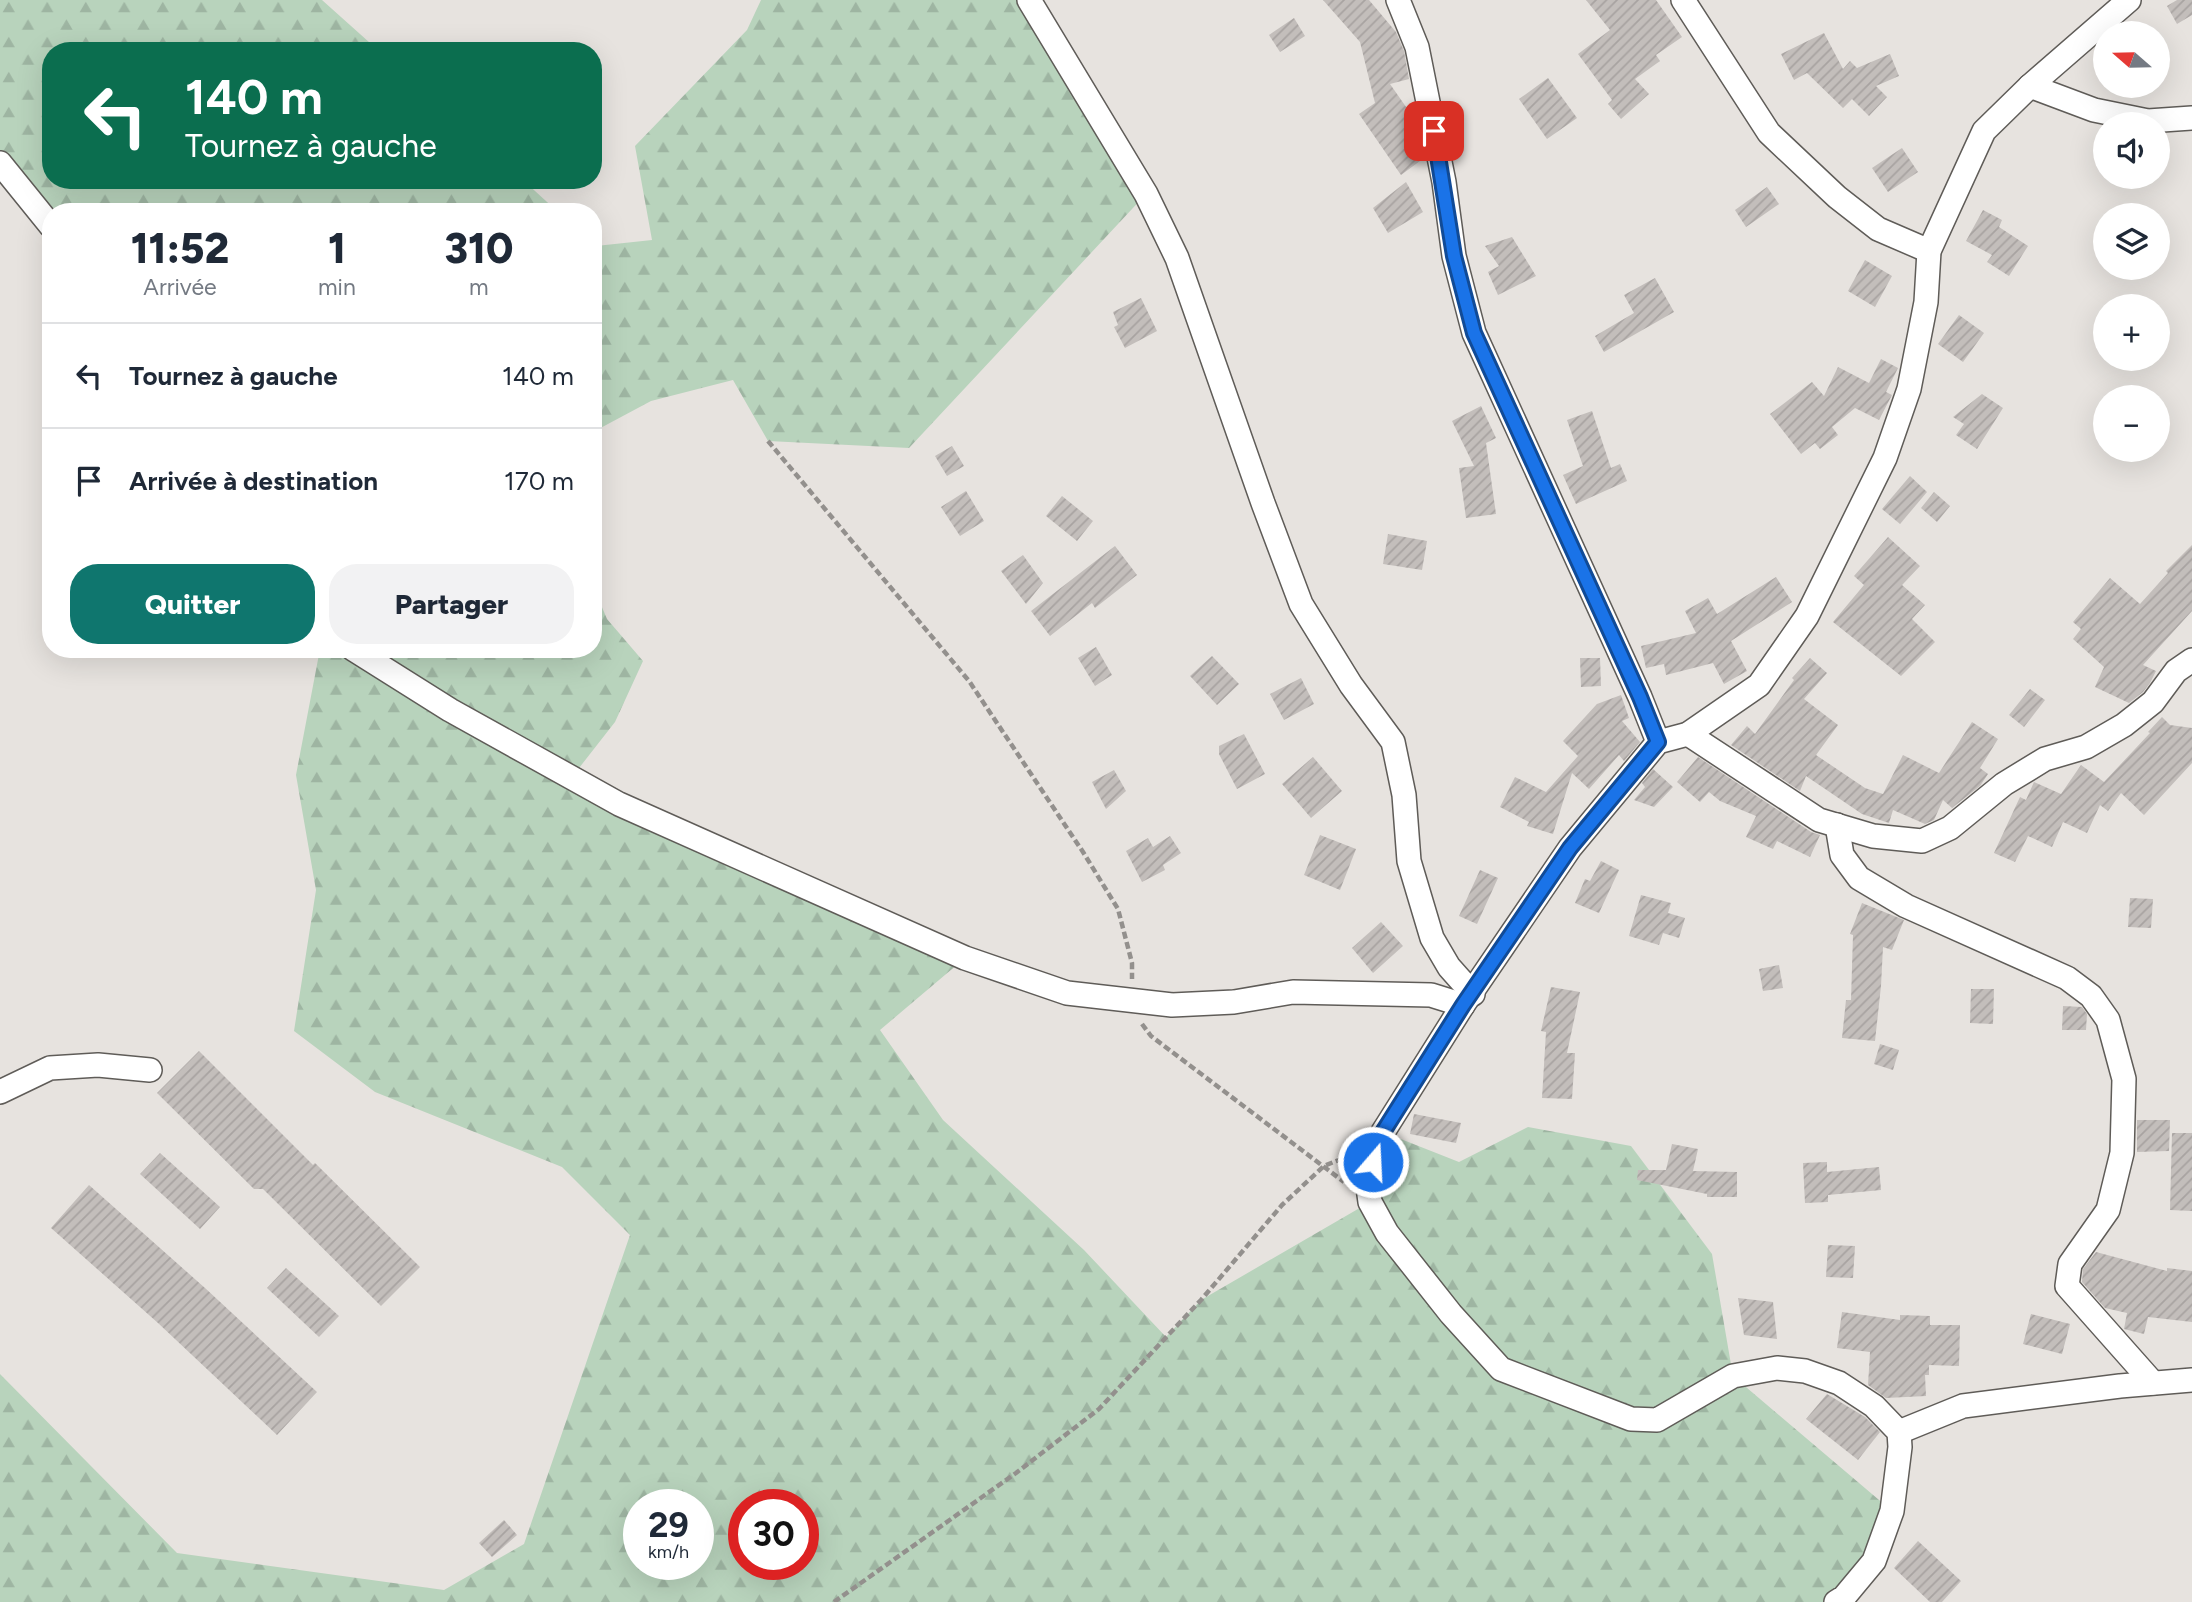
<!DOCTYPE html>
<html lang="fr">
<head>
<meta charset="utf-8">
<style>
  :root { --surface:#fff; --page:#f2f2f3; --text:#1f2937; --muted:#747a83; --line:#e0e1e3; --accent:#0f766e }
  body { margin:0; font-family:Figtree,sans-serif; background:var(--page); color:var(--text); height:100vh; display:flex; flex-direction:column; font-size:26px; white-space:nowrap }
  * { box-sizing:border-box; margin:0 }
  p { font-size:23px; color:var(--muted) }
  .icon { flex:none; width:38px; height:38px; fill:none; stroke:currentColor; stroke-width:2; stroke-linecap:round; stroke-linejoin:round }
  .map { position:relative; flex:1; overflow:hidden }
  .panel { position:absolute; left:42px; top:203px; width:560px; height:455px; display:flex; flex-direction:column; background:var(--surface); border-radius:28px; box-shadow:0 7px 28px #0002 }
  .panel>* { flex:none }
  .top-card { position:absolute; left:42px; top:42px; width:560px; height:147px; border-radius:28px; box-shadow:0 7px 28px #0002; background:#0b6e4f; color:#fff; overflow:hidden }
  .needle { width:46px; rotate:290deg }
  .tools { position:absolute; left:2093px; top:21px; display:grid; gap:14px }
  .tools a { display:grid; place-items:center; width:77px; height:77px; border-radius:50%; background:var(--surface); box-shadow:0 7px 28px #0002; font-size:35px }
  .speed { position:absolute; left:623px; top:1489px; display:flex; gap:14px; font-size:35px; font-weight:700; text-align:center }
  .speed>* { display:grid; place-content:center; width:91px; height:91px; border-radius:50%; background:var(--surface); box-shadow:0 7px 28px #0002; line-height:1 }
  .speed small { font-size:18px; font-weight:400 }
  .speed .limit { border:10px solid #d22; background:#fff; color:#111 }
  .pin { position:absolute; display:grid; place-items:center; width:60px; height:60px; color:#fff; margin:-30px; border-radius:14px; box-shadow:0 4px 10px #0006 }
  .me { position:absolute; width:77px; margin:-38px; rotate:19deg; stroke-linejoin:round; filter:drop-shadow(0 0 5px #0008) }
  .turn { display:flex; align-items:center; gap:24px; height:147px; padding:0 28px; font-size:32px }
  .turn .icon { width:91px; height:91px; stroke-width:2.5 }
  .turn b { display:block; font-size:49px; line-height:60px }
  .eta { display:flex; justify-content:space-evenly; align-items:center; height:119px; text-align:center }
  .eta b { font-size:42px; font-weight:800; line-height:49px }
  .action { display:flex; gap:14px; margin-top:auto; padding:14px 28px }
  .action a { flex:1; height:80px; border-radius:28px; background:var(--accent); color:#fff; font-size:28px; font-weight:800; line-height:80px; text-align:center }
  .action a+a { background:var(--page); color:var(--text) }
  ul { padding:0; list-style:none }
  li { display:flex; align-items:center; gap:21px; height:105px; padding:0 28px; border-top:2px solid var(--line) }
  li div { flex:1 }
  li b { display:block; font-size:26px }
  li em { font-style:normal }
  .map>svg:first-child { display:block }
  .forest { fill:url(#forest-firs); fill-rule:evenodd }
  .building { fill:url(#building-hatch) }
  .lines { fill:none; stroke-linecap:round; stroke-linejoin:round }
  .minor-casing { stroke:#5f5c58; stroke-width:26 }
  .path { stroke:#93908d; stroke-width:4.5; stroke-dasharray:7 3.5; stroke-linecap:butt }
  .minor { stroke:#fff; stroke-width:23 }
  .route-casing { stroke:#114b97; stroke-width:18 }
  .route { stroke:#1a73e8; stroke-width:12 }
</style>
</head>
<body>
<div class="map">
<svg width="2192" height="1602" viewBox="0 0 2192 1602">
  <defs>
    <pattern id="forest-firs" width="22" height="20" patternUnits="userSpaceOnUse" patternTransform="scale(1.75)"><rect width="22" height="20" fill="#b8d3bc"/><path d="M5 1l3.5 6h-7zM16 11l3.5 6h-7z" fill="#9eb5a2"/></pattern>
    <pattern id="building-hatch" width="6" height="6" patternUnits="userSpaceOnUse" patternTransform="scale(1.75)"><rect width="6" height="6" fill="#c3bebb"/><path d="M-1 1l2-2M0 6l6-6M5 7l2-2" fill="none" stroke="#a8a3a1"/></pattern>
  </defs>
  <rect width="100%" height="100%" fill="#e7e3df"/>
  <!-- forest -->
  <g class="forest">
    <polygon points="0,0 322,0 379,51 51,51 51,180 523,180 558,212 51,212 0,163"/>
    <polygon points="761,0 1029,0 1146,194 909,448 768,441 733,380 651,401 593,432 593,244 596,246 652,240 635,146 747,30"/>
    <path d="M 593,586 L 607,619 L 643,661 L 615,722 L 572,777 L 965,958 L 880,1030 L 943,1120 L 1084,1250 L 1166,1337 L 1201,1300 L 1370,1202 L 1383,1132 L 1459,1162 L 1528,1127 L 1631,1146 L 1712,1254 L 1733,1376 L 1892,1511 L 1836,1602 L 0,1602 L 0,1374 L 177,1553 L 444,1590 L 524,1544 L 630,1235 L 562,1167 L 375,1092 L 294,1031 L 316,890 L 296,775 L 320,649 L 593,649 ZM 639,1505 L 698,1505 L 698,1564 L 639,1564 ZM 744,1505 L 803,1505 L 803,1564 L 744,1564 Z"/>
  </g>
  <!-- building -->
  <g class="building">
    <polygon points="1323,0 1369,0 1396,32 1404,51 1409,79 1390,84 1418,124 1420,136 1409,144 1420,161 1401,175 1359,114 1375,103 1360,42"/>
    <polygon points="1586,0 1656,0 1682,37 1656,55 1660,61 1635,79 1649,94 1621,119 1608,104 1612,100 1578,54 1610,30"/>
    <polygon points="2177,0 2192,0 2192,15 2177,24 2167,6"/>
    <polygon points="1294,18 1305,36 1280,52 1269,35"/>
    <polygon points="1824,33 1843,69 1850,61 1857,68 1890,54 1899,76 1876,86 1887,97 1869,116 1852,99 1843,108 1807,73 1794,80 1781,54"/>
    <polygon points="1548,78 1577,118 1547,139 1519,99"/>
    <polygon points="1902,148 1918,172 1888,192 1872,168"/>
    <polygon points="1406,182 1423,212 1388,233 1373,208"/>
    <polygon points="1767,187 1779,204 1746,227 1735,210"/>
    <polygon points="1983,210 2002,220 1999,227 2028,246 2009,276 1987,262 1992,255 1966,241"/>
    <polygon points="1512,237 1536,276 1498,295 1488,272 1499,266 1485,246"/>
    <polygon points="1865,260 1892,276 1875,307 1848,291"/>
    <polygon points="1655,278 1674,312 1604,352 1595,336 1634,313 1624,295"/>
    <polygon points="1141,298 1157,331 1125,348 1114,327 1118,325 1113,312"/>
    <polygon points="1959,315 1984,333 1963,362 1938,344"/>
    <polygon points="1881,359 1898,368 1886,392 1892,395 1879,420 1855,408 1832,427 1838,435 1820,449 1815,443 1801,454 1770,414 1812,382 1824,396 1838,367 1869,383"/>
    <polygon points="1982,394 2003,408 1977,449 1956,435 1964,424 1953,417"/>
    <polygon points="1481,406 1496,438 1486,443 1496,514 1466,518 1459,468 1474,466 1452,421"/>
    <polygon points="1592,411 1611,468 1620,464 1627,481 1576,504 1563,475 1583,466 1567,420"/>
    <polygon points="952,446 964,466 947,476 935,456"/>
    <polygon points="1910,476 1927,492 1900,524 1882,509"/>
    <polygon points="966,491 984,521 960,536 941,507"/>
    <polygon points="1934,492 1950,506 1937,522 1921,508"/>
    <polygon points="1062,496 1093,521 1077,541 1046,516"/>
    <polygon points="1388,534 1427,541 1422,570 1383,564"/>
    <polygon points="1888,537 1920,566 1902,585 1925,605 1912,619 1935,642 1901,676 1833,622 1864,585 1854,576"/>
    <polygon points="2192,545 2192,611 2143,665 2156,671 2150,683 2143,692 2129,703 2095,687 2104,667 2073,639 2081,629 2073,622 2110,578 2140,604 2168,573 2166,571"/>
    <polygon points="1115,546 1137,575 1095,608 1092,603 1050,636 1031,611"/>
    <polygon points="1023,555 1043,583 1026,604 1001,571"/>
    <polygon points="1776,577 1792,602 1731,641 1747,671 1724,684 1713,663 1666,675 1664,664 1646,668 1641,646 1696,633 1685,611 1708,598 1717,614"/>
    <polygon points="1096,647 1112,675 1095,686 1078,658"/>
    <polygon points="1212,656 1239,684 1217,705 1190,676"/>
    <polygon points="1580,658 1600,658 1601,686 1581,687"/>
    <polygon points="1810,658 1827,673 1804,699 1838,725 1816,755 1865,788 1883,794 1903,755 1939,773 1972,722 1998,739 1980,768 1988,774 1980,786 1952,808 1943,800 1934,820 1925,824 1893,810 1889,823 1862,814 1806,776 1800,791 1731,745 1747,726 1755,734 1794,680 1792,678"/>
    <polygon points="1301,678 1314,704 1284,720 1270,694"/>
    <polygon points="2030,689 2045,700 2024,727 2009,715"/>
    <polygon points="1621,695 1629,718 1622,721 1640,742 1624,761 1619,755 1589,789 1572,773 1553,834 1527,826 1529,822 1500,807 1515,777 1546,792 1578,756 1563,741 1597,704"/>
    <polygon points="2162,717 2170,725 2192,728 2192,763 2144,815 2121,793 2108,811 2100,805 2087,833 2063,822 2052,847 2028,836 2015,862 1994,853 2020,797 2026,800 2034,782 2061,794 2081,765 2104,782 2150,733 2148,732"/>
    <polygon points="1244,734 1265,774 1237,789 1219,754 1219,746"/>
    <polygon points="1313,757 1342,791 1311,818 1282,784"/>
    <polygon points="1698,757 1811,832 1820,835 1810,857 1777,841 1773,849 1746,837 1756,816 1720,801 1709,792 1700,802 1677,782"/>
    <polygon points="1653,769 1673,787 1654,807 1634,800 1645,787 1642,783"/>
    <polygon points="1114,770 1126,791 1106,809 1092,782"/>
    <polygon points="1320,835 1356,849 1340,890 1304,875"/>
    <polygon points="1170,836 1181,853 1163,865 1165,870 1142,882 1126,851 1148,838 1153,847"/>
    <polygon points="1601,861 1619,870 1599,913 1575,903 1585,879 1590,881"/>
    <polygon points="1480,870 1498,878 1477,924 1459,916"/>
    <polygon points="1641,895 1671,903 1668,913 1685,918 1679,938 1663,933 1659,945 1629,936"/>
    <polygon points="2130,898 2153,899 2151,928 2128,927"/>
    <polygon points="1862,903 1904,920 1892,950 1883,947 1881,986 1875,1041 1842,1038 1846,1000 1851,1000 1853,935 1850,934"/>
    <polygon points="1381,922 1403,946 1373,973 1352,948"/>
    <polygon points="1779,965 1783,988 1763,991 1759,969"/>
    <polygon points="1551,987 1580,992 1567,1053 1575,1053 1572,1099 1542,1098 1546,1032 1541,1031"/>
    <polygon points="1971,989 1994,989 1993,1024 1970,1023"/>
    <polygon points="2063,1006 2082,1007 2087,1014 2086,1030 2062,1030"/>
    <polygon points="1880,1044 1899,1050 1893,1070 1874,1064"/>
    <polygon points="199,1051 313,1165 315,1163 420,1267 381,1306 263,1189 254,1189 157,1093"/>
    <polygon points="1414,1114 1461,1123 1456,1143 1410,1134"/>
    <polygon points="2137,1120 2170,1120 2169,1151 2137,1152"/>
    <polygon points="2172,1133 2192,1133 2192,1211 2170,1210"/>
    <polygon points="1672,1144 1698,1149 1693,1171 1737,1172 1737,1197 1707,1197 1707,1194 1637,1180 1638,1170 1666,1170"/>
    <polygon points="160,1153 220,1207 200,1229 140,1174"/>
    <polygon points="1827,1162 1827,1172 1879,1167 1881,1190 1828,1195 1828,1202 1805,1203 1803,1163"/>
    <polygon points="89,1185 205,1288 317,1392 277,1435 158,1323 51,1228"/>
    <polygon points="1828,1245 1855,1246 1853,1278 1826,1277"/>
    <polygon points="2096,1252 2167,1271 2167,1268 2192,1271 2192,1322 2148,1317 2144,1334 2124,1329 2127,1313 2105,1308 2082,1282 2083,1269"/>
    <polygon points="286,1268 339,1316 319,1337 267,1288"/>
    <polygon points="1738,1298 1773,1302 1777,1339 1744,1335"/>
    <polygon points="1842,1312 1900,1320 1900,1315 1930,1316 1930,1325 1960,1325 1959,1366 1929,1365 1929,1375 1925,1375 1926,1396 1886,1398 1868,1385 1870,1352 1837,1348"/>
    <polygon points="2031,1314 2070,1324 2062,1354 2023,1344"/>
    <polygon points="1827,1394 1865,1417 1880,1432 1858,1460 1806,1419"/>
    <polygon points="504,1520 517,1535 492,1557 479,1543"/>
    <polygon points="1918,1541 1961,1581 1942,1602 1930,1602 1894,1568"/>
  </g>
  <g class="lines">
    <defs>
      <g id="minor">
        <polyline points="1029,0 1146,194 1177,258 1263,503 1301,604 1351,685 1393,742 1404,795 1409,861 1432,938 1449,967 1473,994"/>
        <polyline points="1398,0 1417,47 1444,182 1454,256 1474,333 1640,697 1658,742"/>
        <polyline points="1683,0 1769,133 1837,197 1878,229 1929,251"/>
        <polyline points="2030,86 2094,110 2148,121 2192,118"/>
        <polyline points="0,163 51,226"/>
        <polyline points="353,649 450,710 619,804 965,958 1067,993 1172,1005 1234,1002 1293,992 1431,995 1463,1005"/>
        <polyline points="1688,734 1819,820 1873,836 1922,841 1950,828 2004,784 2045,759 2086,747 2124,725 2153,702 2176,671 2192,660"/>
        <polyline points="1837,825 1842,855 1859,878 1906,906 2067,978 2091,996 2108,1020 2124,1079 2122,1153 2108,1210 2070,1264 2067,1286 2153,1383"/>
        <polyline points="0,1092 50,1068 98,1065 150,1070"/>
        <polyline points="1899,1432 1963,1406 2120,1386 2192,1380"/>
        <polyline points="1836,1602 1844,1597 1874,1561 1892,1511 1900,1447 1899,1432 1874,1406 1839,1383 1805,1371 1777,1368 1733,1376 1657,1420 1631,1419 1501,1369 1451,1314 1387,1233 1370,1202 1367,1180 1383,1132 1463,1005 1570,848 1658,742 1688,734 1759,685 1807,616 1885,458 1909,389 1926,302 1929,251 1984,131 2030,86 2129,0"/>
      </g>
    </defs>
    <!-- minor casing -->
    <use href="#minor" class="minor-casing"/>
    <!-- path -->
    <g class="path">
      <polyline points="768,441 969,681 1083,852 1118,909 1132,963 1132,979"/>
      <polyline points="1142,1024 1151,1036 1344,1182"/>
      <polyline points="834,1602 1016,1473 1099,1409 1201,1300 1282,1205 1324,1166 1351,1155"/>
    </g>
    <!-- minor -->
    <use href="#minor" class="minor"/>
  </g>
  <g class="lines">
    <defs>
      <polyline id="route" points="1373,1162 1383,1132 1463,1005 1570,848 1658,742 1640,697 1474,333 1454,256 1434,131"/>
    </defs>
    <!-- route casing -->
    <use href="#route" class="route-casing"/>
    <!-- route -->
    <use href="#route" class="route"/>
  </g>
</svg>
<div class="tools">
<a><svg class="needle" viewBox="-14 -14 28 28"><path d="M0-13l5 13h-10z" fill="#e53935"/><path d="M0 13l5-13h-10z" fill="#747a83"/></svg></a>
<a><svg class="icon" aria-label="sound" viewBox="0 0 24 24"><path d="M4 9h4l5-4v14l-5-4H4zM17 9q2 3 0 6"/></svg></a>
<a><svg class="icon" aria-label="layers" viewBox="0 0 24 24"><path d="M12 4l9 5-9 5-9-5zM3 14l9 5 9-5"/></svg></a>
<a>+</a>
<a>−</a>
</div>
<div class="speed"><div>29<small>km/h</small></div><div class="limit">30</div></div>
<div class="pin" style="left:1434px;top:131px;background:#d93025"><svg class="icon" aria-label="arrive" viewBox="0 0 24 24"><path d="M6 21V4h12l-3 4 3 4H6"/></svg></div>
<svg class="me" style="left:1373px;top:1162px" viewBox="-20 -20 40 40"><circle r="17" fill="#1a73e8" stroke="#fff" stroke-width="3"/><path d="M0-11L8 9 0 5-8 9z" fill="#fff"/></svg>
<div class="top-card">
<div class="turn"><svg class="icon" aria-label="left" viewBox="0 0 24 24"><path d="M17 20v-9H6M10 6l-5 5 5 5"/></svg><div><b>140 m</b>Tournez à gauche</div></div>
</div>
<section class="panel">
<div class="eta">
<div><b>11:52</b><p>Arrivée</p></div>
<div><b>1</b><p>min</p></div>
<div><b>310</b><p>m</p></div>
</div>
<ul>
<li><svg class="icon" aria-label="left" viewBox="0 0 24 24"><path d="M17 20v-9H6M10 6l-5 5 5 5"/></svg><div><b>Tournez à gauche</b></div><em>140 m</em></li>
<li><svg class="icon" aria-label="arrive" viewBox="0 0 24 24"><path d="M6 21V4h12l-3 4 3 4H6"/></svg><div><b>Arrivée à destination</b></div><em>170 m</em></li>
</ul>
<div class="action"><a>Quitter</a><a>Partager</a></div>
</section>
</div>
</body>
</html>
